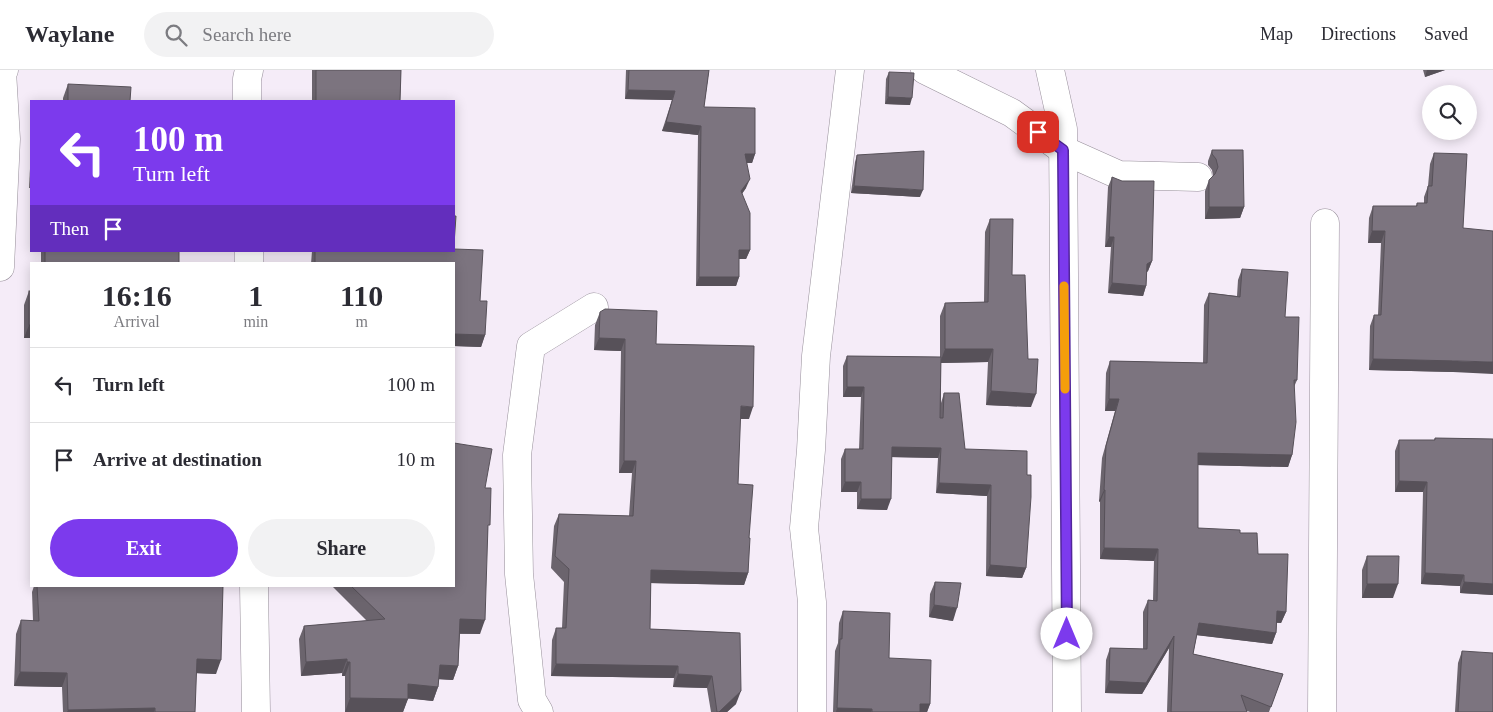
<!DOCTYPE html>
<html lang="en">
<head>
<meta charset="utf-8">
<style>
  :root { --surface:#fff; --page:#f2f2f3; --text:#2b2b33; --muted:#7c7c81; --line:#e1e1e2; --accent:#7c3aed }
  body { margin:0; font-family:Georgia,serif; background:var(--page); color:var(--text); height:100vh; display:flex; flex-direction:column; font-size:19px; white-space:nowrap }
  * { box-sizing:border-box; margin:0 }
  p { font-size:16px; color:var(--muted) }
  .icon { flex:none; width:28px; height:28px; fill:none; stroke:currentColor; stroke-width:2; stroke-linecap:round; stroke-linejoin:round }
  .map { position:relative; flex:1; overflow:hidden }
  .drawer { position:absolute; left:30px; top:192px; width:425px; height:325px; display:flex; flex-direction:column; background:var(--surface); border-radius:0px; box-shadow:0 2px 12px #0003 }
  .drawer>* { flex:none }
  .hud { position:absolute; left:30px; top:30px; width:425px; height:152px; border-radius:0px; box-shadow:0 2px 12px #0003; background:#7c3aed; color:#fff; overflow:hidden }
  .buttons { position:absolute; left:1422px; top:15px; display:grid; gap:10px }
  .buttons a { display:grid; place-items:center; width:55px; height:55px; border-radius:50%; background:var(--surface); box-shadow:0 2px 12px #0003; font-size:25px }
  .pin { position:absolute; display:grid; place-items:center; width:42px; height:42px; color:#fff; margin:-21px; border-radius:10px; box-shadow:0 2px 8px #0006 }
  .me { position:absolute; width:55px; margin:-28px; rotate:0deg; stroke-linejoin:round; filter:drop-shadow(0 0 4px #0008) }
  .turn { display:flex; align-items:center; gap:18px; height:105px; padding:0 20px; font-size:22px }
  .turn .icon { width:65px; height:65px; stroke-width:2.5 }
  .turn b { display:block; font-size:35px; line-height:42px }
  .then { display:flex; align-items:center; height:48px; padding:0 20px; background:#0003; gap:10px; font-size:19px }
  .eta { display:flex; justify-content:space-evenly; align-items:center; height:85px; text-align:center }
  .eta b { font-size:30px; font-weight:700; line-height:35px }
  .cta { display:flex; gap:10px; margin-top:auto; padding:10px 20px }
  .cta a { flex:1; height:58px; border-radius:30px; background:var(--accent); color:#fff; font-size:20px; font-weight:700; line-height:58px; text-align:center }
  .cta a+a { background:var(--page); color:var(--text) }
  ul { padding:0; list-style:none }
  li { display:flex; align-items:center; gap:15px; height:75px; padding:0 20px; border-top:1px solid var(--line) }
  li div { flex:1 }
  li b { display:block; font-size:19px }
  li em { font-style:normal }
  header { display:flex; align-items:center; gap:30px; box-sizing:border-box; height:70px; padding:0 25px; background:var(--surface); border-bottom:1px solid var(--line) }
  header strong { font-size:24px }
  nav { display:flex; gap:28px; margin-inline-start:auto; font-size:18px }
  .search { width:350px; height:45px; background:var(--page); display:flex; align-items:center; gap:12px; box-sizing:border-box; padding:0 18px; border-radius:28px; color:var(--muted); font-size:19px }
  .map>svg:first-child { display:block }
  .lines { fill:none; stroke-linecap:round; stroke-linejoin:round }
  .minor-casing { stroke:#968e99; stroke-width:29 }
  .minor { stroke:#fff; stroke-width:28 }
  .wall { fill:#6b646d }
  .shaded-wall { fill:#575159 }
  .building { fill:#7c747f; stroke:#575159 }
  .route-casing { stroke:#51269a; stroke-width:12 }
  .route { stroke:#7c3aed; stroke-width:9 }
  .slow { stroke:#f59e0b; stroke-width:9 }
</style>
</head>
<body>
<header>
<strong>Waylane</strong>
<div class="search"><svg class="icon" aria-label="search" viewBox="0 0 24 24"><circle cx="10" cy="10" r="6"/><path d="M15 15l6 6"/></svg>Search here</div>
<nav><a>Map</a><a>Directions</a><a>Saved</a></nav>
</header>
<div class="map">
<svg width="1493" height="642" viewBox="0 0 1493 642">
  <rect width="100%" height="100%" fill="#f5ecf8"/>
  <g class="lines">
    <defs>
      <g id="minor">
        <polyline points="925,0 1012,43 1063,80 1119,105 1198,107"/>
        <polyline points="1050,0 1063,59 1067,642"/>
        <polyline points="247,31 247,9 249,0"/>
        <polyline points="249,181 249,194"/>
        <polyline points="0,197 6,69 2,1 4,0"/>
        <polyline points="254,516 256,642"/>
        <polyline points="539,642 532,630 519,504 517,385 531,276 594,237"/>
        <polyline points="812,642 812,532 804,458 811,380 816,286 850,0"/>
        <polyline points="1322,642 1325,153"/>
      </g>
    </defs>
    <!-- minor casing -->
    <use href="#minor" class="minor-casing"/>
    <!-- minor -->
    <use href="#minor" class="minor"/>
  </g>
  <!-- wall -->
  <g class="wall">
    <polygon points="312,0 401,0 400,31 312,31"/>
    <polygon points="626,0 709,0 704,37 755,84 752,93 747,93 746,118 742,124 750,180 746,189 739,189 739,207 736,216 696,216 698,65 662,61 672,30 625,29"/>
    <polygon points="1423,0 1445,0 1425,7"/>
    <polygon points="889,2 910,35 885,34 886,9"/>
    <polygon points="68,14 130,31 63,31 63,28"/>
    <polygon points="31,79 31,118 29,118"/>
    <polygon points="1212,80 1244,137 1240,148 1205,149 1205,121 1209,110 1213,106 1212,100 1208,95 1208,91"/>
    <polygon points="1434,83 1453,302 1369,300 1370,256 1374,245 1378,245 1381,173 1368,173 1369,148 1373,136 1416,136 1417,133 1424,133 1424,127 1428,116 1430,94"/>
    <polygon points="857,85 920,127 851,123 855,92"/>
    <polygon points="1112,107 1152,191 1148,201 1147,202 1146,216 1143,226 1108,223 1111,177 1105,177 1108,117"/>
    <polygon points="990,149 1012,205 1028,289 1031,337 986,335 988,292 941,293 941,333 944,323 965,379 1027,405 1026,498 1022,508 986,506 987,426 936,423 938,388 892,387 887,440 857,439 857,422 841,422 841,389 845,379 859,379 861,327 843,327 843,296 847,286 940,287 940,246 945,233 984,232 985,162"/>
    <rect x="41" y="181" width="138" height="13"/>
    <polygon points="312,181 454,181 480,231 485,265 481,277 454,276 454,194 311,194"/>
    <polygon points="1242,199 1285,247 1297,310 1294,317 1292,385 1288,397 1198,395 1198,458 1240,463 1258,484 1286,542 1281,553 1277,553 1276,563 1272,574 1197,565 1193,584 1283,604 1269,642 1250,642 1247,641 1247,642 1167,642 1169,578 1142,624 1105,623 1106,590 1110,578 1143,579 1143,542 1148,530 1153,530 1154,491 1100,489 1100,432 1099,431 1102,388 1115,341 1105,341 1106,303 1110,291 1203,293 1204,235 1209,223 1237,226 1238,210"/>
    <polygon points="29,221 31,268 24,268 24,235"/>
    <polygon points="600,242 656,274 749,349 740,349 738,414 749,468 748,503 744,515 651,513 650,559 740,563 736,634 727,642 711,642 707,618 673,617 674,608 551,606 552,570 556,558 562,558 564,512 551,498 554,456 559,444 629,446 632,403 619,403 621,281 594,280 595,255"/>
    <polygon points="1435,368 1493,369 1493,525 1460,523 1460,516 1421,514 1423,422 1395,422 1395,381 1399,370 1434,370"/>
    <polygon points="485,418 488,460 480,564 460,564 458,596 453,610 439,609 438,617 433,631 408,628 403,642 345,642 345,606 342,606 342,603 301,606 299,569 304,556 367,551 332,516 454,516"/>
    <polygon points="1367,486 1393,528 1362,528 1362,500"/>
    <polygon points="935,512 953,551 929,547 930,524"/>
    <polygon points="34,516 223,516 216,604 196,603 195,642 63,642 62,617 14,616 16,564 21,550 33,551 32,522"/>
    <polygon points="843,541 930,634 927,642 833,642 835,581 838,573 839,553"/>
    <polygon points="1462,581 1493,642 1455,642 1458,593"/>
  </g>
  <!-- shaded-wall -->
  <g class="shaded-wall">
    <polygon points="1427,0 1445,0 1425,7"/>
    <polygon points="628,20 675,21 672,30 625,29"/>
    <polygon points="888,27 912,28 910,35 885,34"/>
    <polygon points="666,52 701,56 698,65 662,61"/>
    <polygon points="745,84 755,84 752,93 742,93"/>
    <polygon points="750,109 746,118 737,130 741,121"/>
    <polygon points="854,116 923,120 920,127 851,123"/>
    <polygon points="1209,137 1244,137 1240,148 1205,149"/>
    <polygon points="1372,161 1385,161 1381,173 1368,173"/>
    <polygon points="1109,167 1114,167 1111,177 1105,177"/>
    <polygon points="739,180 750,180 746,189 736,189"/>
    <polygon points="1152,191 1148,201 1144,204 1147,194"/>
    <polygon points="699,207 739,207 736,216 696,216"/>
    <polygon points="1112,213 1146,216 1143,226 1108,223"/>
    <polygon points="29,255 31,255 31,268 24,268"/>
    <polygon points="454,264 485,265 481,277 454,276"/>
    <polygon points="599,268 625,269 621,281 594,280"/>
    <polygon points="945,279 993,279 988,292 940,293"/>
    <polygon points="1373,289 1457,291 1493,292 1493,304 1453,302 1369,300"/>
    <polygon points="847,317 864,317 861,327 843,327"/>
    <polygon points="991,321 1036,324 1031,337 986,335"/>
    <polygon points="1109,329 1119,329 1115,341 1105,341"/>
    <polygon points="741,336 753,337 749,349 736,349"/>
    <polygon points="892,377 941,378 938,388 888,387"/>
    <polygon points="1198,383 1292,385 1288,397 1194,395"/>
    <polygon points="624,391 636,391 632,403 619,403"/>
    <polygon points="1399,411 1427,412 1423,422 1395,422"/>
    <polygon points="845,412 861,412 857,422 841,422"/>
    <polygon points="939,413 991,415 987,426 936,423"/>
    <polygon points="1104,420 1105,420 1100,432 1099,431"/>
    <polygon points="861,429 891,429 887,440 857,439"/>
    <polygon points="1104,478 1158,479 1154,491 1100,489"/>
    <polygon points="990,495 1026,498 1022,508 986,506"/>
    <polygon points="651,500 748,503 744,515 647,513"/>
    <polygon points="1425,503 1464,505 1460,516 1421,514"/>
    <polygon points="1464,512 1493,514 1493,525 1460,523"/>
    <polygon points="1367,514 1398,514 1393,528 1362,528"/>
    <polygon points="934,535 957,538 953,551 929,547"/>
    <polygon points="1277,541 1286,542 1281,553 1273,552"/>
    <polygon points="460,549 485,550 480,564 455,563"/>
    <polygon points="1199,553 1276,563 1272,574 1195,565"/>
    <polygon points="1174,566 1169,578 1142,624 1105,623 1109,611"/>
    <polygon points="197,589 221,590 216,604 192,603"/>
    <polygon points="347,589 342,603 301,606 306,592"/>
    <polygon points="347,592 350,592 345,606 342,606"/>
    <polygon points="556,594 678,596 674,608 551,606"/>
    <polygon points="440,595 458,596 453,610 435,609"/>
    <polygon points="20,602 67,603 62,617 14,616"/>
    <polygon points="678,604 712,606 707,618 673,617"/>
    <polygon points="408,614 438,617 433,631 403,628"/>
    <polygon points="741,621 736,634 727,642 719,642"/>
    <polygon points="350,628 408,629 403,642 345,642"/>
    <polygon points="920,634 930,634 927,642 917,642"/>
    <polygon points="155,638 154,642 67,642 68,640"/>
    <polygon points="837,638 872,639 871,642 836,642"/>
  </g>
  <!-- building -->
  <g class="building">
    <polygon points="316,0 401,0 400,31 316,31"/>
    <polygon points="629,0 709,0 704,37 755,38 755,84 745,84 750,109 741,121 750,143 750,180 739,180 739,207 699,207 701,56 666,52 675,21 628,20"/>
    <polygon points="889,2 914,3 912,28 888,27"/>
    <polygon points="68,14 131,17 130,31 68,31"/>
    <polygon points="1212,80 1243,80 1244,137 1209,137 1209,110 1215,104 1218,97 1216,89 1212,84"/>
    <polygon points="924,81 923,120 854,116 857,85"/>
    <polygon points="1434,83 1467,84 1463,158 1493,161 1493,292 1457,291 1373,289 1374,245 1381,245 1385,161 1372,161 1373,136 1417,136 1417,133 1427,133 1428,116 1432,116"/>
    <polygon points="1112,107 1122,111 1154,111 1152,191 1147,194 1146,216 1112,213 1114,167 1109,167"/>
    <polygon points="454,146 456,146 454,174"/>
    <polygon points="990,149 1013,149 1012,205 1025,205 1028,289 1038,289 1036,324 991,321 993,279 945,279 945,233 988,232"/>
    <polygon points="454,179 483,180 480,231 487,231 485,265 454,264 454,194 315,194 315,181 454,181"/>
    <rect x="45" y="181" width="134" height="13"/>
    <polygon points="1242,199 1288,202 1285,247 1299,247 1297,310 1294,310 1296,352 1292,385 1198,383 1198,458 1240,460 1240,463 1257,463 1258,484 1288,484 1286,542 1277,541 1276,563 1199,553 1193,584 1283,604 1271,637 1241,625 1247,642 1171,642 1174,566 1146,613 1109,611 1110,578 1147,579 1148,530 1157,531 1158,479 1104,478 1105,420 1104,420 1106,376 1119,329 1109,329 1110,291 1207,293 1209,223 1240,227"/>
    <rect x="29" y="221" width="2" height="34"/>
    <polygon points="605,239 657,241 656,274 754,276 753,337 741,336 738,414 753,415 749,468 750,468 748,503 651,500 650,559 740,563 741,621 719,642 717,642 712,606 678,604 678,596 556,594 556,558 566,558 569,499 555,486 559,444 633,446 636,391 624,391 625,269 599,268 600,242"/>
    <polygon points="847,286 941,287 940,348 943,348 944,323 959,323 965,379 1027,381 1027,405 1031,405 1031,427 1026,498 990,495 991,415 939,413 941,378 892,377 891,429 861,429 861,412 845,412 845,379 863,379 864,317 847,317"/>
    <polygon points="1435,368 1493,369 1493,514 1464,512 1464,505 1425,503 1427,412 1399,411 1399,370 1435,370"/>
    <polygon points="454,373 492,379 485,418 491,418 490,455 488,455 485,550 460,549 458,596 440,595 438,617 408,614 408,629 350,628 350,592 347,592 347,589 306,592 304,556 385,549 351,516 454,516"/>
    <polygon points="1367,486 1399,486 1398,514 1367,514"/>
    <polygon points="935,512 961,513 957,538 934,535"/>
    <polygon points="37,516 223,516 221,590 197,589 195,642 155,642 155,638 68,640 67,603 20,602 21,550 39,551"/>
    <polygon points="843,541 890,543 889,588 931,590 930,634 920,634 920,642 872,642 872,639 837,638 840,569 842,569"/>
    <polygon points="1462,581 1493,583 1493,642 1458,642"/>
  </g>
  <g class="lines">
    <defs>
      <polyline id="route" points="1038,62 1063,80 1067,564"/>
    </defs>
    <!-- route casing -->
    <use href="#route" class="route-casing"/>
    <!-- route -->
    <use href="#route" class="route"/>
    <!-- slow -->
    <polyline class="slow" points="1064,216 1065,319"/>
  </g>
</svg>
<div class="buttons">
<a><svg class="icon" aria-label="search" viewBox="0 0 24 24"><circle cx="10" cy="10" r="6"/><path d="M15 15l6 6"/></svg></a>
</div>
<div class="pin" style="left:1038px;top:62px;background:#d93025"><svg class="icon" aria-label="arrive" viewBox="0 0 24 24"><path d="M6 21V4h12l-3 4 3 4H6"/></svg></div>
<svg class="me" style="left:1067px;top:564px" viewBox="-20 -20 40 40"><circle r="19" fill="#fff"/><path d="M0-13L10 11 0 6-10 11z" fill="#7c3aed"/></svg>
<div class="hud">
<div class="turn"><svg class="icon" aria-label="left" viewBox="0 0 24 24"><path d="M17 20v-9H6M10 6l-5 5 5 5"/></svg><div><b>100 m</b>Turn left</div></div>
<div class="then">Then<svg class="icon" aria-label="arrive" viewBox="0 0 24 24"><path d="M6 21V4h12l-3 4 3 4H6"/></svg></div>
</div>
<section class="drawer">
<div class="eta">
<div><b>16:16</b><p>Arrival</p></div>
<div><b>1</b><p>min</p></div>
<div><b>110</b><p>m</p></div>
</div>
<ul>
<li><svg class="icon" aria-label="left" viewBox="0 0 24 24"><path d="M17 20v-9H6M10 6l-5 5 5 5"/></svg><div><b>Turn left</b></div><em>100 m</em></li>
<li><svg class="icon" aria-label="arrive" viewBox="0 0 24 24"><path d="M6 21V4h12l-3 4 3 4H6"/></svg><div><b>Arrive at destination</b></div><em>10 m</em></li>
</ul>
<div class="cta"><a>Exit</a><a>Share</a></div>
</section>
</div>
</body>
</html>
